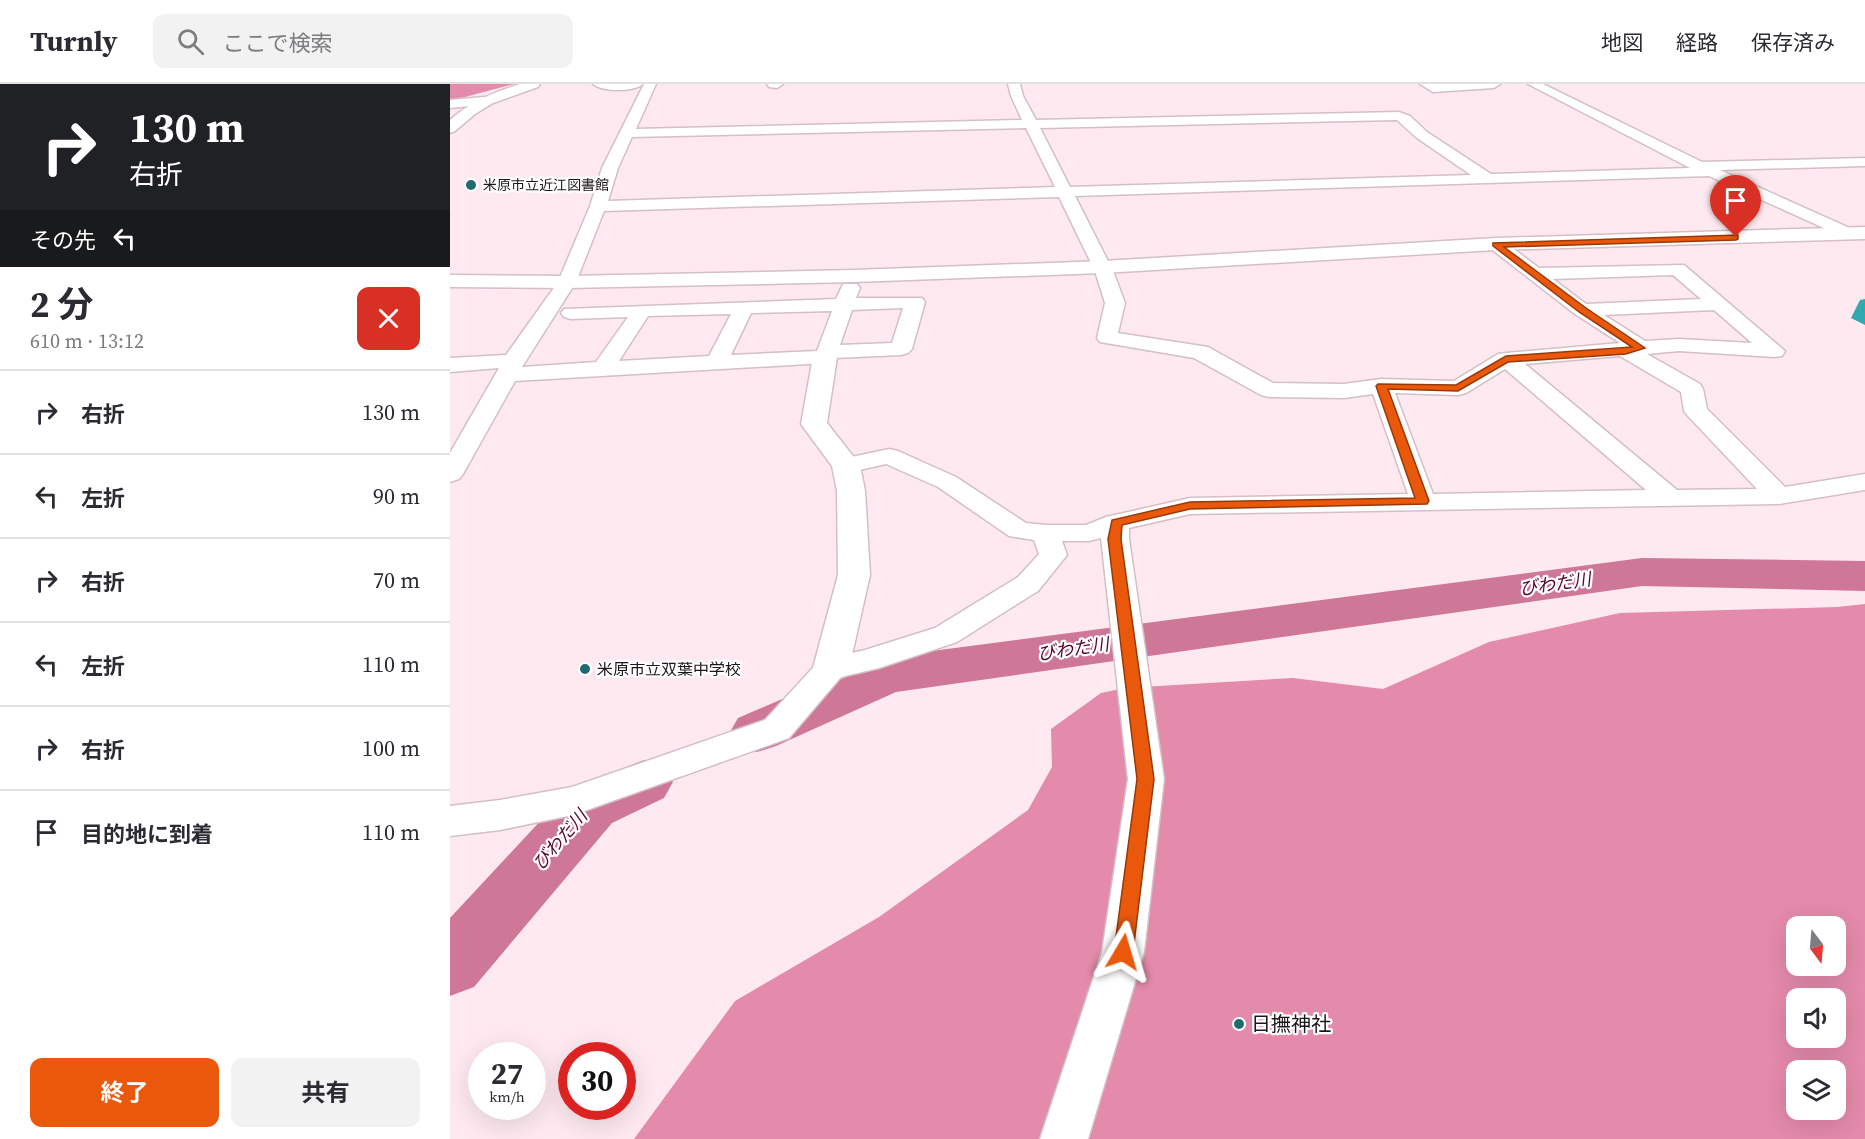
<!DOCTYPE html>
<html lang="ja">
<head>
<meta charset="utf-8">
<style>
  :root { --surface:#fff; --page:#f2f2f3; --text:#2b2b33; --muted:#7c7c81; --line:#e1e1e2; --accent:#ea580c }
  body { margin:0; font-family:"Source Serif 4","Noto Sans JP",serif; background:var(--page); color:var(--text); height:100vh; display:flex; flex-direction:column; font-size:22px; white-space:nowrap }
  * { box-sizing:border-box; margin:0 }
  p { font-size:20px; color:var(--muted) }
  .icon { flex:none; width:33px; height:33px; fill:none; stroke:currentColor; stroke-width:2; stroke-linecap:round; stroke-linejoin:round }
  .map { position:relative; flex:1; overflow:hidden }
  .drawer { display:flex; flex-direction:column; background:var(--surface); width:450px }
  .drawer>* { flex:none }
  .top-card { background:#202124; color:#fff; overflow:hidden }
  .needle { width:39px; rotate:164deg }
  .fabs { position:absolute; left:1336px; top:832px; display:grid; gap:12px }
  .fabs a { display:grid; place-items:center; width:60px; height:60px; border-radius:12px; background:var(--surface); box-shadow:0 6px 24px #0002; font-size:30px }
  .speed { position:absolute; left:18px; top:958px; display:flex; gap:12px; font-size:30px; font-weight:700; text-align:center }
  .speed>* { display:grid; place-content:center; width:78px; height:78px; border-radius:50%; background:var(--surface); box-shadow:0 6px 24px #0002; line-height:1 }
  .speed small { font-size:15px; font-weight:400 }
  .speed .limit { border:9px solid #d22; background:#fff; color:#111 }
  .pin { position:absolute; display:grid; place-items:center; width:51px; height:51px; color:#fff; margin:-62px -26px; border-radius:50% 50% 50% 0; rotate:-45deg; box-shadow:0 0 6px #0007 }
  .pin .icon { rotate:45deg }
  .me { position:absolute; width:66px; margin:-33px; rotate:7deg; stroke-linejoin:round; filter:drop-shadow(0 0 4px #0008) }
  .turn { display:flex; align-items:center; gap:21px; height:126px; padding:0 30px; font-size:27px }
  .turn .icon { width:78px; height:78px; stroke-width:2.5 }
  .turn b { display:block; font-size:42px; line-height:51px }
  .then { display:flex; align-items:center; height:57px; padding:0 30px; background:#0003; gap:12px; font-size:22px }
  .round { display:grid; place-items:center; flex:none; width:63px; height:63px; border-radius:12px; background:var(--page) }
  .overview { display:flex; align-items:center; justify-content:space-between; height:102px; padding:0 30px }
  h1 { font-size:36px; font-weight:700; line-height:45px }
  .cta { display:flex; gap:12px; margin-top:auto; padding:12px 30px }
  .cta a { flex:1; height:69px; border-radius:12px; background:var(--accent); color:#fff; font-size:24px; font-weight:700; line-height:69px; text-align:center }
  .cta a+a { background:var(--page); color:var(--text) }
  ul { padding:0; list-style:none }
  li { display:flex; align-items:center; gap:18px; height:84px; padding:0 30px; border-top:2px solid var(--line) }
  li div { flex:1 }
  li b { display:block; font-size:22px }
  li em { font-style:normal }
  header { display:flex; align-items:center; gap:36px; box-sizing:border-box; height:84px; padding:0 30px; background:var(--surface); border-bottom:2px solid var(--line) }
  header strong { font-size:28px }
  nav { display:flex; gap:33px; margin-inline-start:auto; font-size:21px }
  .search { width:420px; height:54px; background:var(--page); display:flex; align-items:center; gap:15px; box-sizing:border-box; padding:0 21px; border-radius:12px; color:var(--muted); font-size:22px }
  main { display:flex; flex:1; min-height:0 }
  .map>svg:first-child { display:block }
  .forest { fill:#e48aaa; fill-rule:evenodd }
  .lines { fill:none; stroke-linecap:round; stroke-linejoin:round }
  .river { fill:#cf7797; fill-rule:evenodd }
  .street-casing { stroke:#d3bfc5; stroke-width:3 }
  .secondary-casing { stroke:#d3bfc5; stroke-width:3 }
  .street { fill:#fff; fill-rule:evenodd }
  .secondary { fill:#fff; fill-rule:evenodd }
  .wall { fill:#30a9b0 }
  .route { fill:#ea580c; stroke:#983908; stroke-width:1.5 }
  .poi-dot { fill:#1f6b70; stroke:#fff; stroke-width:2 }
  .labels { text-anchor:middle; stroke-width:4.5; stroke-linejoin:round; paint-order:stroke }
  .far-poi-label { font-size:14px; fill:#1e1719; stroke:#fff; text-anchor:start }
  .poi-label { font-size:16px; fill:#1e1719; stroke:#fff; text-anchor:start }
  .water-label { font-size:18px; font-style:italic; fill:#56042e; stroke:#fff }
  .near-poi-label { font-size:20px; fill:#1e1719; stroke:#fff; text-anchor:start }
</style>
</head>
<body>
<header>
<strong>Turnly</strong>
<div class="search"><svg class="icon" aria-label="search" viewBox="0 0 24 24"><circle cx="10" cy="10" r="6"/><path d="M15 15l6 6"/></svg>ここで検索</div>
<nav><a>地図</a><a>経路</a><a>保存済み</a></nav>
</header>
<main>
<section class="drawer">
<div class="top-card">
<div class="turn"><svg class="icon" aria-label="right" viewBox="0 0 24 24"><path d="M7 20v-9h11M14 6l5 5-5 5"/></svg><div><b>130 m</b>右折</div></div>
<div class="then">その先<svg class="icon" aria-label="left" viewBox="0 0 24 24"><path d="M17 20v-9H6M10 6l-5 5 5 5"/></svg></div>
</div>
<div class="overview"><div><h1>2 分</h1><p>610 m · 13:12</p></div><a class="round" style="background:#d93025;color:#fff"><svg class="icon" aria-label="close" viewBox="0 0 24 24"><path d="M6 6l12 12M18 6L6 18"/></svg></a></div>
<ul>
<li><svg class="icon" aria-label="right" viewBox="0 0 24 24"><path d="M7 20v-9h11M14 6l5 5-5 5"/></svg><div><b>右折</b></div><em>130 m</em></li>
<li><svg class="icon" aria-label="left" viewBox="0 0 24 24"><path d="M17 20v-9H6M10 6l-5 5 5 5"/></svg><div><b>左折</b></div><em>90 m</em></li>
<li><svg class="icon" aria-label="right" viewBox="0 0 24 24"><path d="M7 20v-9h11M14 6l5 5-5 5"/></svg><div><b>右折</b></div><em>70 m</em></li>
<li><svg class="icon" aria-label="left" viewBox="0 0 24 24"><path d="M17 20v-9H6M10 6l-5 5 5 5"/></svg><div><b>左折</b></div><em>110 m</em></li>
<li><svg class="icon" aria-label="right" viewBox="0 0 24 24"><path d="M7 20v-9h11M14 6l5 5-5 5"/></svg><div><b>右折</b></div><em>100 m</em></li>
<li><svg class="icon" aria-label="arrive" viewBox="0 0 24 24"><path d="M6 21V4h12l-3 4 3 4H6"/></svg><div><b>目的地に到着</b></div><em>110 m</em></li>
</ul>
<div class="cta"><a>終了</a><a>共有</a></div>
</section>
<div class="map">
<svg width="1415" height="1055" viewBox="0 0 1415 1055">
  <rect width="100%" height="100%" fill="#fee9f0"/>
  <!-- forest -->
  <g class="forest">
    <polygon points="0,0 64,0 0,17"/>
    <path d="M 1415,520 L 1415,1055 L 184,1055 L 285,917 L 429,833 L 578,726 L 602,683 L 601,645 L 651,609 L 675,604 L 843,594 L 933,605 L 1039,558 L 1170,529 L 1387,523 ZM 1347,843 L 1386,843 L 1386,882 L 1347,882 ZM 1347,915 L 1386,915 L 1386,954 L 1347,954 ZM 1347,987 L 1386,987 L 1386,1026 L 1347,1026 Z"/>
  </g>
  <g class="lines">
    <!-- river -->
    <g class="river">
      <polygon points="1192,474 1415,477 1415,507 1192,502 446,608 326,662 307,668 288,662 280,648 288,634 418,578 436,573"/>
      <polygon points="194,676 214,682 223,698 214,714 162,739 24,903 0,912 0,834 120,705"/>
    </g>
    <defs>
      <g id="street">
        <path d="M 143,0 L 193,0 C 183,8 153,8 143,0 Z"/>
        <path d="M 194,0 L 206,0 L 186,45 L 572,36 L 561,12 L 558,0 L 570,0 L 573,12 L 586,36 L 949,28 L 960,32 L 977,48 L 1041,90 L 1240,84 L 1078,0 L 1093,0 L 1252,78 L 1415,74 L 1415,82 L 1270,86 L 1404,146 L 1407,150 L 1404,154 L 1398,155 L 1259,92 L 625,112 L 663,187 L 675,219 L 668,249 L 758,263 L 823,299 L 894,300 L 931,295 L 1004,297 L 1048,270 L 1056,269 L 1170,259 L 1125,230 L 1040,164 L 1037,160 L 1040,156 L 1052,156 L 1089,184 L 1234,181 L 1335,267 L 1332,272 L 1324,273 L 1229,267 L 1197,270 L 1250,300 L 1253,305 L 1257,325 L 1335,403 L 1415,390 L 1415,406 L 1329,420 L 740,430 L 679,444 L 679,455 L 714,695 L 694,868 L 638,1055 L 590,1055 L 652,868 L 678,695 L 651,454 L 639,457 L 612,457 L 617,471 L 588,507 L 507,558 L 429,584 L 391,593 L 339,654 L 123,731 L 50,746 L 0,752 L 0,722 L 50,716 L 122,703 L 315,636 L 370,576 L 415,566 L 485,544 L 568,493 L 589,470 L 584,456 L 559,452 L 488,403 L 436,380 L 396,389 L 387,386 L 383,381 L 387,376 L 439,365 L 448,367 L 506,393 L 576,439 L 596,441 L 636,441 L 656,433 L 740,414 L 958,410 L 923,310 L 894,314 L 819,313 L 811,311 L 744,274 L 650,258 L 647,254 L 655,219 L 645,187 L 609,113 L 154,127 L 126,198 L 72,283 L 146,278 L 178,233 L 121,235 L 114,233 L 111,229 L 114,225 L 386,215 L 393,200 L 407,200 L 410,204 L 406,214 L 472,214 L 475,218 L 462,265 L 458,269 L 451,271 L 385,274 L 383,278 L 375,279 L 65,297 L 13,390 L 9,395 L 0,398 L 0,369 L 49,284 L 0,288 L 0,274 L 56,271 L 108,198 L 140,122 L 152,84 ZM 947,36 L 967,54 L 1021,91 L 620,103 L 590,44 ZM 576,44 L 605,103 L 158,117 L 168,84 L 182,53 ZM 1223,191 L 1251,215 L 1136,220 L 1103,195 ZM 453,224 L 442,259 L 390,261 L 402,226 ZM 1264,226 L 1302,259 L 1229,255 L 1195,257 L 1154,231 ZM 382,227 L 367,267 L 281,271 L 301,229 ZM 281,230 L 259,272 L 169,277 L 198,232 ZM 1170,272 L 1231,308 L 1234,327 L 1238,332 L 1307,405 L 1227,406 L 1075,280 ZM 1055,285 L 1196,406 L 983,410 L 945,309 L 1008,311 L 1016,309 Z"/>
        <polygon points="317,0 333,0 327,4 319,3"/>
        <polygon points="970,0 1050,0 1044,4 983,8"/>
        <polygon points="34,13 39,14 40,17 39,20 0,24 0,16"/>
      </g>
      <g id="secondary">
        <path d="M 70,0 L 90,0 L 88,3 L 43,19 L 25,30 L 5,47 L 0,49 L 0,36 C 20,18 44,8 70,0 Z"/>
        <polygon points="1415,143 1415,155 1046,166 653,189 404,198 117,204 0,203 0,191 117,192 404,186 653,177 1046,154"/>
        <polygon points="375,266 383,268 387,273 377,339 410,381 415,407 420,491 399,584 393,593 381,596 369,593 363,584 388,491 387,407 382,382 351,340 363,273 367,268"/>
      </g>
    </defs>
    <!-- street casing -->
    <use href="#street" class="street-casing"/>
    <!-- secondary casing -->
    <use href="#secondary" class="secondary-casing"/>
    <!-- street -->
    <use href="#street" class="street"/>
    <!-- secondary -->
    <use href="#secondary" class="secondary"/>
  </g>
  <!-- wall -->
  <polygon class="wall" points="1415,215 1415,241 1401,234 1410,216"/>
  <!-- route -->
  <polygon class="route" points="1288,151 1288,155 1286,156 1054,163 1136,224 1195,264 1176,270 1058,278 1008,307 938,305 979,417 977,420 740,425 672,441 671,455 704,695 683,868 680,875 673,877 667,875 664,868 687,695 658,455 662,436 740,418 965,414 926,302 928,300 1006,301 1056,272 1182,263 1129,228 1043,162 1043,159"/>
  <!-- markers -->
  <g class="poi-dot">
    <circle cx="21" cy="101" r="6"/>
    <circle cx="135" cy="585" r="6"/>
    <circle cx="789" cy="940" r="6"/>
  </g>
  <g class="labels">
    <!-- far-poi labels -->
    <g class="far-poi-label">
      <text x="33" y="106">米原市立近江図書館</text>
    </g>
    <!-- poi labels -->
    <g class="poi-label">
      <text x="147" y="591">米原市立双葉中学校</text>
    </g>
    <!-- water labels -->
    <g class="water-label">
      <text transform="translate(1105 500) rotate(-8)" y="6">びわだ川</text>
      <text transform="translate(623 565) rotate(-8)" y="6">びわだ川</text>
      <text transform="translate(110 756) rotate(-49)" y="6">びわだ川</text>
    </g>
    <!-- near-poi labels -->
    <g class="near-poi-label">
      <text x="801" y="947">日撫神社</text>
    </g>
  </g>
</svg>
<div class="fabs">
<a><svg class="needle" viewBox="-14 -14 28 28"><path d="M0-13l5 13h-10z" fill="#e53935"/><path d="M0 13l5-13h-10z" fill="#7c7c81"/></svg></a>
<a><svg class="icon" aria-label="sound" viewBox="0 0 24 24"><path d="M4 9h4l5-4v14l-5-4H4zM17 9q2 3 0 6"/></svg></a>
<a><svg class="icon" aria-label="layers" viewBox="0 0 24 24"><path d="M12 4l9 5-9 5-9-5zM3 14l9 5 9-5"/></svg></a>
</div>
<div class="speed"><div>27<small>km/h</small></div><div class="limit">30</div></div>
<div class="pin" style="left:1286px;top:153px;background:#d93025"><svg class="icon" aria-label="arrive" viewBox="0 0 24 24"><path d="M6 21V4h12l-3 4 3 4H6"/></svg></div>
<svg class="me" style="left:673px;top:868px" viewBox="-20 -20 40 40"><path d="M0-17L14 15 0 8-14 15z" fill="#ea580c" stroke="#fff" stroke-width="4"/></svg>
</div>
</main>
</body>
</html>
